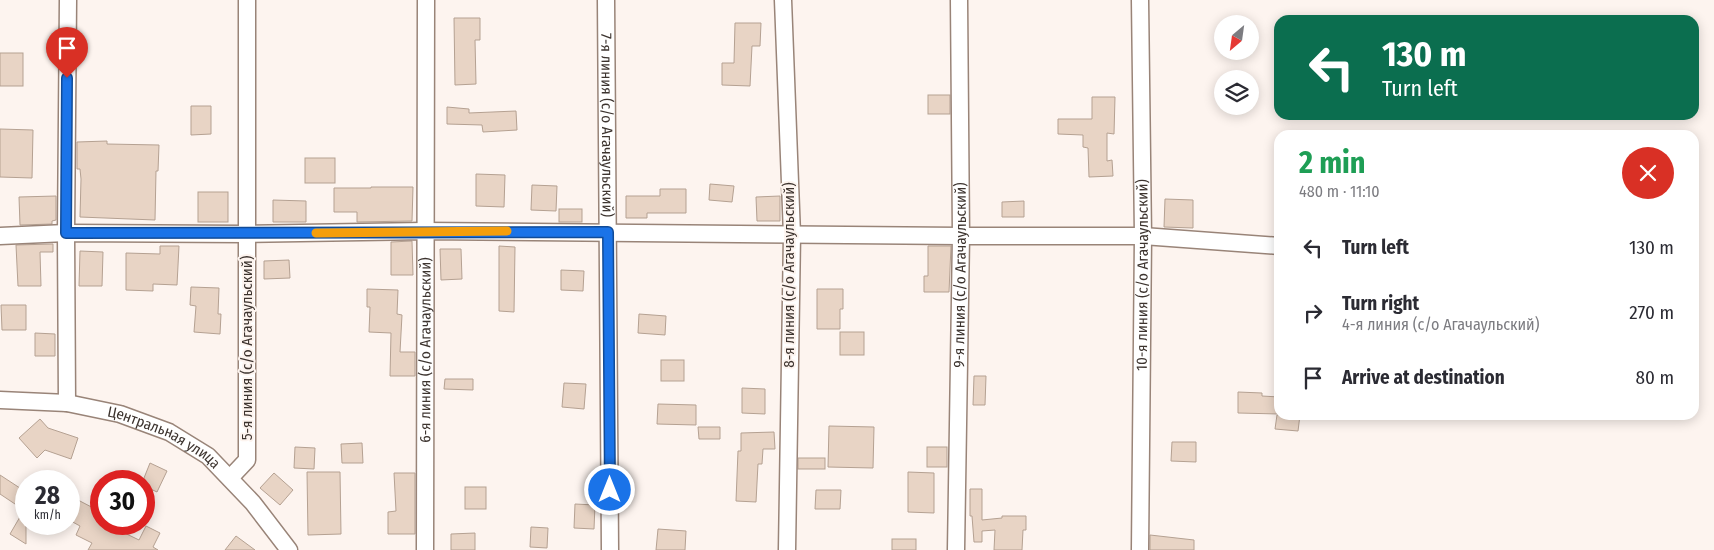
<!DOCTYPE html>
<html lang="en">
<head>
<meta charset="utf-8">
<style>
  :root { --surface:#fff; --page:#f2f2f3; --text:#2b2b33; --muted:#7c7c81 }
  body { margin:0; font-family:"Fira Sans Condensed",sans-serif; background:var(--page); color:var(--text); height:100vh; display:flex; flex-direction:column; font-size:19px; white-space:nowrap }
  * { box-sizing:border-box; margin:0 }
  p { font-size:16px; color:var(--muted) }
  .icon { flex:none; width:28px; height:28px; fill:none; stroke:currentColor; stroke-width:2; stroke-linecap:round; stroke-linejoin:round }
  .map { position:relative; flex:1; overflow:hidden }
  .details { position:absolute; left:1274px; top:130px; width:425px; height:290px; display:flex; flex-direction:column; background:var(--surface); border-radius:15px; box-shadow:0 2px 12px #0003 }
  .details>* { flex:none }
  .hud { position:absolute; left:1274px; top:15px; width:425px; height:105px; border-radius:15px; box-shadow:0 2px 12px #0003; background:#0b6e4f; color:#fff; overflow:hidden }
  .needle { width:32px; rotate:209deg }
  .buttons { position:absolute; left:1214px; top:15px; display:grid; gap:10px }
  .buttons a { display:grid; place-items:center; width:45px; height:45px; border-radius:50%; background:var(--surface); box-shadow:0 2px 12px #0003; font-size:25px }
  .speed { position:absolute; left:15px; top:470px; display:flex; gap:10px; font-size:25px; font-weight:700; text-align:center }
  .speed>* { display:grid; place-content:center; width:65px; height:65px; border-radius:50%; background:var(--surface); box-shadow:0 2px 12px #0003; line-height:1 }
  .speed small { font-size:12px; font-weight:400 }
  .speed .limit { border:8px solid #d22; background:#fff; color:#111 }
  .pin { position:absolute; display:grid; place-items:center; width:42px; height:42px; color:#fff; margin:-51px -21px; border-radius:50% 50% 50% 0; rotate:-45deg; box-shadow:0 0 5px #0007 }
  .pin .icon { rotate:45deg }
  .me { position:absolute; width:55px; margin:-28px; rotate:0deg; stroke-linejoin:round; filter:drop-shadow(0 0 4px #0008) }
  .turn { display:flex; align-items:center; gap:18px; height:105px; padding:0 25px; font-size:22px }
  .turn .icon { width:65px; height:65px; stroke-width:2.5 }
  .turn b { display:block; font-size:35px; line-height:42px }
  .round { display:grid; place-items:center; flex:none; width:52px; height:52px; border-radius:26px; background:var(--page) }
  .head { display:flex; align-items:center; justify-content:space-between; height:85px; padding:0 25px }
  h1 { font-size:30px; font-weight:700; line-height:38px; color:#1e9e55 }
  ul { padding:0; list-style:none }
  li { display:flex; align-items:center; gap:15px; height:65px; padding:0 25px }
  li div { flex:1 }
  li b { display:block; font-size:19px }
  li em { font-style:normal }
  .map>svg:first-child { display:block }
  .building { fill:#e8d4c5; stroke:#b5a192 }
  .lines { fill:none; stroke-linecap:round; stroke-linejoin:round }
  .minor-casing { stroke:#998478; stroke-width:19 }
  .minor { stroke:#fff; stroke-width:16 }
  .route-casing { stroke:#114b97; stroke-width:12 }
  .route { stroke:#1a73e8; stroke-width:9 }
  .slow { stroke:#f59e0b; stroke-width:9 }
  .labels { text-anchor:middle; stroke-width:4; stroke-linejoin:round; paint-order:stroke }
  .street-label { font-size:15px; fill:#3c332e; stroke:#fdf4ef }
</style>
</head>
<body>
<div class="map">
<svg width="1714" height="550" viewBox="0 0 1714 550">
  <rect width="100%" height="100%" fill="#fdf4ef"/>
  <!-- building -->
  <g class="building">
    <polygon points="454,18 480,18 480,40 475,40 476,84 455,85"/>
    <polygon points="735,23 761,23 760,46 752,46 750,86 722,85 722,63 734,63"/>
    <rect x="0" y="53" width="23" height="33"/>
    <rect x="928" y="95" width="22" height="19"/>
    <polygon points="1092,97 1115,97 1114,134 1107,133 1107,161 1112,160 1113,176 1089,177 1088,148 1083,147 1083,135 1058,134 1058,119 1092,119"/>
    <polygon points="191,106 211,106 211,134 191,135"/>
    <polygon points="447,107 469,109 469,113 516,111 517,130 483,132 482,125 447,124"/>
    <polygon points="0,129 33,130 32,178 0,177"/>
    <polygon points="107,141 107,144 159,145 158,171 156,171 155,220 80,217 81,179 80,169 77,169 77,142"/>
    <rect x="305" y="158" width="30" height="25"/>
    <polygon points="476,174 505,175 504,207 476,206"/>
    <polygon points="710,184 734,186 732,202 709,200"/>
    <polygon points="532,185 557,186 556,211 531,210"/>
    <polygon points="371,187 413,187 412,221 357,222 357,212 334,212 334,188 371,188"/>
    <polygon points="660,189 686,189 686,213 647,213 647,218 626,218 626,196 660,196"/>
    <rect x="198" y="192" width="30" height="30"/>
    <polygon points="56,196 56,220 52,221 52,224 20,225 19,197"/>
    <polygon points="780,196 780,221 757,221 756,197"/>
    <polygon points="1165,199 1193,200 1193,228 1164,227"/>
    <polygon points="273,200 306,201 306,222 273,222"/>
    <polygon points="1024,201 1024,217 1002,217 1002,202"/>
    <rect x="559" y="209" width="23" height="13"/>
    <polygon points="412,241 413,275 391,275 391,242"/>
    <polygon points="53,244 53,252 40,252 41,286 18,286 16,245"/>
    <polygon points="160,246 179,246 177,285 153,284 153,291 126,290 126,253 160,254"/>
    <polygon points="499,246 515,247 514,312 499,311"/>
    <polygon points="928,246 951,246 949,292 924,292 924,276 928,276"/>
    <polygon points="440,249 461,249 462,279 441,280"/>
    <polygon points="80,251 103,252 102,286 79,286"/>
    <polygon points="289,260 290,278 264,279 264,261"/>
    <polygon points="561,270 584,271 583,291 561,290"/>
    <polygon points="191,287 219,288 218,314 221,314 220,334 194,332 196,306 190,305"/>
    <polygon points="367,289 398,290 397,314 402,315 400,352 415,352 415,376 390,376 391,333 369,332 370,307 367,307"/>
    <polygon points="817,289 843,289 843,309 840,309 840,329 817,329"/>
    <polygon points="1,305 26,305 26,330 2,330"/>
    <polygon points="639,314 666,316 665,335 638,333"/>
    <rect x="840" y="332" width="24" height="23"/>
    <polygon points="35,333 55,334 55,356 35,356"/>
    <rect x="661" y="360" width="23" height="21"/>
    <polygon points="974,376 986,376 985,405 973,405"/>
    <polygon points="445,379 473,379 473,390 444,389"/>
    <polygon points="564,383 586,384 584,409 562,407"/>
    <polygon points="742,388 765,389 765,414 742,413"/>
    <polygon points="1238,392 1262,393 1262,396 1279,397 1279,414 1238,413"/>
    <polygon points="658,404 696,405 696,425 657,424"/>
    <polygon points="1277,415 1300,415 1298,431 1275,429"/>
    <polygon points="40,419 48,428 78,438 71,459 45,450 37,458 19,438"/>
    <polygon points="829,426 874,427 873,468 828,467"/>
    <polygon points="698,427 720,427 720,439 699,439"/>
    <polygon points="774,432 775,449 763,449 762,464 758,464 756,502 736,501 738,451 741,451 741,433"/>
    <polygon points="1172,442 1196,442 1196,462 1171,461"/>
    <polygon points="362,443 363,463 342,463 341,444"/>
    <polygon points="295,447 315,448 314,469 294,468"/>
    <rect x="927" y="447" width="20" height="20"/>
    <rect x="798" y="458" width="27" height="11"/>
    <polygon points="150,463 167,471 157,492 144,486 144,478"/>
    <polygon points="307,472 340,472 341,534 308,535"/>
    <polygon points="908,472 934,473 934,513 908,512"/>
    <polygon points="274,473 293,490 280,505 260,488"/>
    <polygon points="394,473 415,473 415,534 388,534 388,512 396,511"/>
    <polygon points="0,475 26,492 26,544 10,534 24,510 0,494"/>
    <rect x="465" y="487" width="21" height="22"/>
    <polygon points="970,489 982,489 982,520 1002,518 1002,516 1026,516 1026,530 1023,530 1022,550 994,550 995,530 982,531 982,542 974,542 972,516 970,516"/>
    <polygon points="816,490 841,490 840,509 815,509"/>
    <polygon points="78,500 101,512 101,524 106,524 139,540 146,526 160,533 153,547 158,550 88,550 92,543 76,535 80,526 69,520 69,517"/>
    <polygon points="575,504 595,505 594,529 574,528"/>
    <polygon points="531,527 548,528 547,548 530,547"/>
    <polygon points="658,529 686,531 685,550 656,550"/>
    <polygon points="475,533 475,550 451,550 451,534"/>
    <polygon points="1150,535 1194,540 1194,550 1150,550"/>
    <polygon points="236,536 255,550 225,550"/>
    <rect x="892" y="539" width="24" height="11"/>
  </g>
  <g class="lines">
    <defs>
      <g id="minor">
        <path id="s1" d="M 606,0 L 610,550"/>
        <polyline points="783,0 792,235 787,550"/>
        <polyline points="0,236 66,233 246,234 424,231 961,236 1143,236 1279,246"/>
        <path id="s2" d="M 0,400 L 67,403 L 120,414 L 169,432 L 208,456 L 253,503 L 289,550"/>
        <polyline points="67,403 66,233 68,0"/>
        <polyline points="230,478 247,460 247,0"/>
        <path id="s3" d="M 425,550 L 426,0"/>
        <path id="s4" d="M 956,550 L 961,236 L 959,0"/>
        <path id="s5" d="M 1140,550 L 1143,236 L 1140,0"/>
      </g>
    </defs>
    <!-- minor casing -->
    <use href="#minor" class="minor-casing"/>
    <!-- minor -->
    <use href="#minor" class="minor"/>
  </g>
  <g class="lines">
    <defs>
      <polyline id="route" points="67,78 66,233 608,232 610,490"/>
    </defs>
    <!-- route casing -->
    <use href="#route" class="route-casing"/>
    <!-- route -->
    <use href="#route" class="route"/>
    <!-- slow -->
    <polyline class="slow" points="316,233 507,231"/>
  </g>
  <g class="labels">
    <!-- street labels -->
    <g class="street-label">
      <text dy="5" stroke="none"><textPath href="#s1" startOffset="125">7-я линия (с/о Агачаульский)</textPath></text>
      <text transform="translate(789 275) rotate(-90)" y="5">8-я линия (с/о Агачаульский)</text>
      <text dy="5" stroke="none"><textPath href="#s4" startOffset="275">9-я линия (с/о Агачаульский)</textPath></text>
      <text dy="5" stroke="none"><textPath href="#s5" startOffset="275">10-я линия (с/о Агачаульский)</textPath></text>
      <text transform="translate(247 348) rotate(-90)" y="5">5-я линия (с/о Агачаульский)</text>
      <text dy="5" stroke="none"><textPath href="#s3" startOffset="200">6-я линия (с/о Агачаульский)</textPath></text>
      <text dy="5" stroke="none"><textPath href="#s2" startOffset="171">Центральная улица</textPath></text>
    </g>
  </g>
</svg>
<div class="buttons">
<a><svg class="needle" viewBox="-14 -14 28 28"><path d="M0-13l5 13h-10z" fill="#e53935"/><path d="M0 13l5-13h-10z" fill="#7c7c81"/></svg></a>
<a><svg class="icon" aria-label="layers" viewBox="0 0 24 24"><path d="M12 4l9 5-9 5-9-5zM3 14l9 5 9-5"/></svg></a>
</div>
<div class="speed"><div>28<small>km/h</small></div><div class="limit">30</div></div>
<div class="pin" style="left:67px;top:78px;background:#d93025"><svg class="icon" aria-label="arrive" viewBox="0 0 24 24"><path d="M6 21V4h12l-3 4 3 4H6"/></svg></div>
<svg class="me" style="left:610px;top:490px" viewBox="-20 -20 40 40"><circle r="17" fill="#1a73e8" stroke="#fff" stroke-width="3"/><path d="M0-11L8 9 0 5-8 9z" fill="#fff"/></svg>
<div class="hud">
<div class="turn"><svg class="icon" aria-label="left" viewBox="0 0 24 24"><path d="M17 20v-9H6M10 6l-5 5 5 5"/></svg><div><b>130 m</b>Turn left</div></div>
</div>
<section class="details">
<div class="head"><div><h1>2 min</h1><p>480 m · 11:10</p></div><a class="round" style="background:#d93025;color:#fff"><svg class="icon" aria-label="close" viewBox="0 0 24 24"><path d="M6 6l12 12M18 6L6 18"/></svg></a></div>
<ul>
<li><svg class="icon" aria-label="left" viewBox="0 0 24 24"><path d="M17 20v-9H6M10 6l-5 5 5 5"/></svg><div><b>Turn left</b></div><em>130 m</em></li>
<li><svg class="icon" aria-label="right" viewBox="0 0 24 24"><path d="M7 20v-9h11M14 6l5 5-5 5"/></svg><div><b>Turn right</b><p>4-я линия (с/о Агачаульский)</p></div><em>270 m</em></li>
<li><svg class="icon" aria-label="arrive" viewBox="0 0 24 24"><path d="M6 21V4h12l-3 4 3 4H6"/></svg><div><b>Arrive at destination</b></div><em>80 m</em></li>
</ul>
</section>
</div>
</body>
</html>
